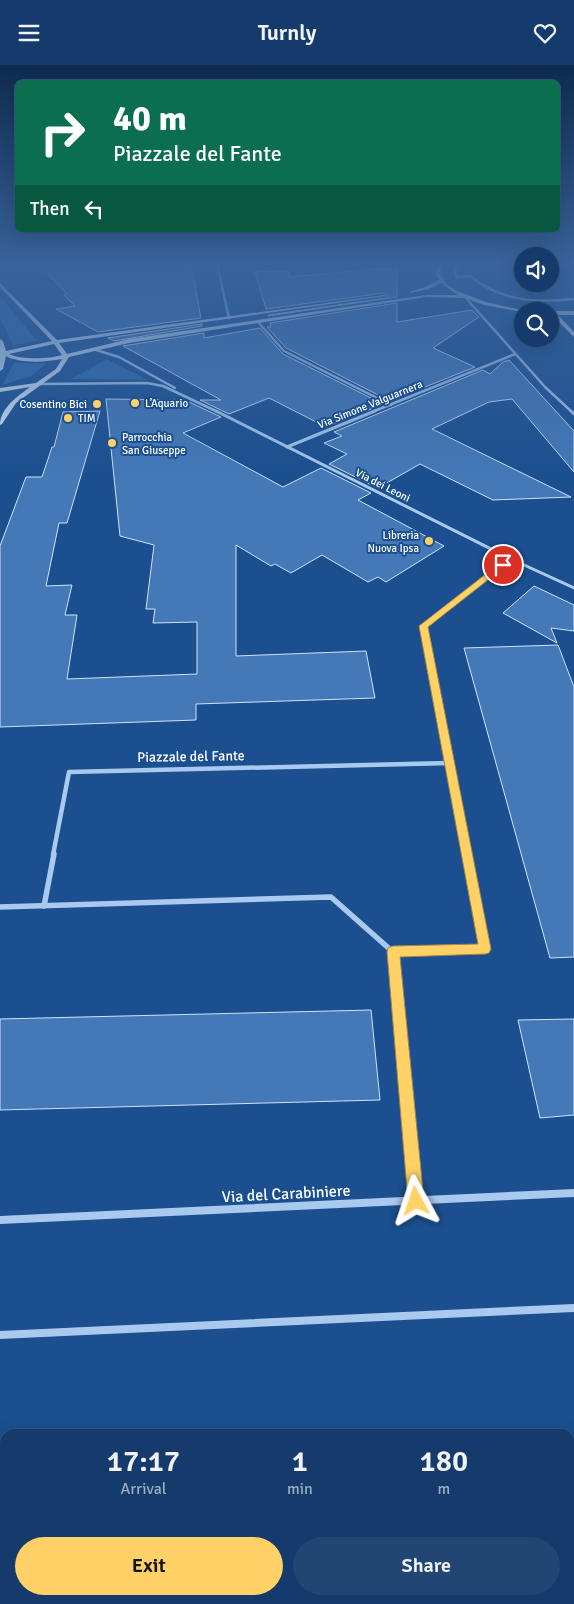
<!DOCTYPE html>
<html lang="en">
<head>
<meta charset="utf-8">
<style>
  :root { --surface:#143b6b; --page:#214673; --text:#f1f3f6; --muted:#9dadc1; --line:#33557e; --accent:#ffd166 }
  body { margin:0; font-family:Signika,sans-serif; background:var(--page); color:var(--text); height:100vh; display:flex; flex-direction:column; font-size:19px; white-space:nowrap }
  * { box-sizing:border-box; margin:0 }
  p { font-size:16px; color:var(--muted) }
  .icon { flex:none; width:28px; height:28px; fill:none; stroke:currentColor; stroke-width:2; stroke-linecap:round; stroke-linejoin:round }
  .map { position:relative; flex:1; overflow:hidden }
  .panel { position:absolute; left:0px; top:1364px; width:575px; height:176px; display:flex; flex-direction:column; background:var(--surface); border-radius:15px 15px 0 0; box-shadow:0 5px 20px #0002,0 0 0 1px var(--line) }
  .panel>* { flex:none }
  .hud { position:absolute; left:15px; top:15px; width:545px; height:152px; border-radius:8px; box-shadow:0 5px 20px #0002,0 0 0 1px var(--line); background:#0b6e4f; color:#fff; overflow:hidden }
  .fabs { position:absolute; left:514px; top:182px; display:grid; gap:10px }
  .fabs a { display:grid; place-items:center; width:45px; height:45px; border-radius:50%; background:var(--surface); box-shadow:0 5px 20px #0002,0 0 0 1px var(--line); font-size:25px }
  .pin { position:absolute; display:grid; place-items:center; width:42px; height:42px; color:#fff; margin:-21px; border:2px solid #fff; border-radius:50%; box-shadow:0 1px 5px #0007 }
  .me { position:absolute; width:55px; margin:-28px; rotate:355deg; stroke-linejoin:round; filter:drop-shadow(0 0 4px #0008) }
  .turn { display:flex; align-items:center; gap:18px; height:105px; padding:0 15px; font-size:22px }
  .turn .icon { width:65px; height:65px; stroke-width:2.5 }
  .turn b { display:block; font-size:35px; line-height:42px }
  .then { display:flex; align-items:center; height:48px; padding:0 15px; background:#0003; gap:10px; font-size:19px }
  .eta { display:flex; justify-content:space-evenly; align-items:center; height:85px; text-align:center }
  .eta b { font-size:30px; font-weight:600; line-height:35px }
  .primary-button { display:flex; gap:10px; margin-top:auto; padding:10px 15px }
  .primary-button a { flex:1; height:58px; border-radius:30px; background:var(--accent); color:#111; font-size:20px; font-weight:600; line-height:58px; text-align:center }
  .primary-button a+a { background:var(--page); color:var(--text) }
  header { display:flex; justify-content:space-between; align-items:center; height:65px; padding:0 15px; background:var(--surface); font-size:22px; font-weight:600 }
  .map>svg:first-child { display:block }
  .green { fill:#2e69ad }
  .building { fill:#4478b7; stroke:#cfe3fa }
  .lines { fill:none; stroke-linecap:round; stroke-linejoin:round }
  .street-far4 { stroke:#a9c9ee; stroke-width:2.5 }
  .street-far3 { stroke:#a9c9ee; stroke-width:3 }
  .street-far2 { stroke:#a9c9ee; stroke-width:4.5 }
  .street-far1 { stroke:#a9c9ee; stroke-width:5.5 }
  .street { stroke:#a9c9ee; stroke-width:8 }
  .secondary { fill:#d6e6fa; fill-rule:evenodd }
  .route { fill:#ffd166; stroke:#a68842 }
  .poi-dot { fill:#ffd166; stroke:#1b4f8f; stroke-width:2 }
  .labels { text-anchor:middle; stroke-width:4; stroke-linejoin:round; paint-order:stroke }
  .far-poi-label { font-size:11px; fill:#fff; stroke:#1b4f8f; text-anchor:start }
  .far-street-label { font-size:11px; fill:#fff; stroke:#1b4f8f }
  .street-label { font-size:14px; fill:#fff; stroke:#1b4f8f }
  .near-street-label { font-size:16px; fill:#fff; stroke:#1b4f8f }
</style>
</head>
<body>
<header><svg class="icon" aria-label="menu" viewBox="0 0 24 24"><path d="M4 6h16M4 12h16M4 18h16"/></svg>Turnly<svg class="icon" aria-label="heart" viewBox="0 0 24 24"><path d="M12 20l-8-8c-3-5 5-10 8-4 3-6 11-1 8 4z"/></svg></header>
<div class="map">
<svg width="574" height="1539" viewBox="0 0 574 1539">
  <rect width="100%" height="100%" fill="#1b4f8f"/>
  <!-- green -->
  <g class="green">
    <polygon points="0,231 37,276 13,280 0,253"/>
    <polygon points="107,294 148,315 71,314"/>
    <polygon points="14,298 46,298 33,310 2,320"/>
  </g>
  <!-- building -->
  <g class="building">
    <polygon points="38,199 191,199 201,253 98,267 56,244 75,241 64,230 67,229"/>
    <polygon points="376,204 397,204 397,232 268,251 268,250 386,233 388,231 384,228 266,244 255,207 288,206 290,212"/>
    <polygon points="397,238 397,257 472,245 479,252 433,283 475,302 390,336 286,283 267,262 271,262 270,258"/>
    <polygon points="202,259 202,261 114,276 108,273"/>
    <polygon points="260,263 283,289 383,339 326,362 269,333 229,349 200,335 221,335 123,281 204,268 204,273"/>
    <polygon points="509,295 574,366 574,407 512,334 489,337 432,364 571,432 493,435 420,399 378,423 329,399 347,389 324,378 342,371 334,367 483,305 490,309 503,297"/>
    <polygon points="106,334 185,335 221,352 183,368 283,422 321,403 371,428 358,435 444,481 386,517 378,512 368,517 322,490 291,508 275,499 271,501 236,480 236,591 366,586 375,633 196,639 196,655 0,662 0,481 26,412 42,412 52,382 54,382 63,347 100,346 67,458 59,458 46,521 72,520 65,550 77,550 67,614 197,609 197,557 153,558 155,544 146,544 154,480 120,471"/>
    <polygon points="534,521 574,540 574,566 551,563 557,578 503,548"/>
    <polygon points="558,580 574,622 574,892 550,893 464,583"/>
    <polygon points="371,945 380,1035 0,1045 0,954"/>
    <polygon points="574,954 574,1050 540,1053 518,955"/>
  </g>
  <g class="lines">
    <!-- street-far4 -->
    <g class="street-far4">
      <polyline points="217,199 229,253"/>
      <path d="M 459,199 L 455,205 L 456,212 L 470,211 C 500,236 536,238 574,234"/>
      <polyline points="465,232 545,322 572,347"/>
      <polyline points="258,257 284,286 391,340"/>
      <polyline points="96,285 119,292 175,323"/>
      <polyline points="39,319 147,318 163,321 218,347"/>
      <polyline points="372,347 515,289"/>
    </g>
    <!-- street-far3 -->
    <g class="street-far3">
      <polyline points="216,346 511,494 574,523"/>
      <polyline points="571,346 574,349"/>
      <polyline points="287,382 375,346"/>
      <polyline points="451,540 511,494"/>
    </g>
    <!-- street-far2 -->
    <g class="street-far2">
      <polyline points="453,539 423,561 467,790"/>
      <polyline points="53,790 69,707 450,698"/>
    </g>
    <!-- street-far1 -->
    <g class="street-far1">
      <polyline points="44,841 54,789"/>
      <polyline points="0,842 331,832 393,887 485,884 467,789"/>
      <polyline points="393,887 414,1116"/>
    </g>
    <!-- street -->
    <g class="street">
      <polyline points="414,1115 416,1136"/>
      <polyline points="0,1155 574,1128"/>
      <polyline points="0,1270 574,1243"/>
    </g>
    <!-- secondary -->
    <g class="secondary">
      <path d="M 438,199 L 442,199 L 441,210 L 446,219 L 457,226 L 486,237 L 526,246 L 522,247 L 484,240 L 465,233 L 426,232 L 129,278 L 69,292 L 60,306 L 16,338 L 2,359 L 0,360 C 0,343 18,331 30,322 L 0,327 L 0,323 L 36,318 L 56,304 L 62,294 C 46,297 21,299 6,291 L 3,304 L 0,306 L 0,274 L 3,276 L 6,286 L 52,276 L 0,222 L 0,218 L 57,275 L 384,230 L 386,231 L 59,278 L 67,289 L 129,274 L 426,230 L 458,230 L 441,218 L 429,224 L 411,228 L 409,227 L 425,222 L 439,215 L 436,210 ZM 54,279 L 62,290 C 49,294 21,295 9,289 Z"/>
      <polygon points="574,246 574,250 558,250 574,267 574,272 550,248 553,246"/>
    </g>
  </g>
  <!-- sky -->
  <linearGradient id="sky" x2="0" y2="1"><stop stop-color="#0f2b4f"/><stop offset="0.48" stop-color="#39639b"/><stop offset="1" stop-color="#39639b" stop-opacity="0"/></linearGradient>
  <rect width="574" height="414" fill="url(#sky)"/>
  <!-- route -->
  <polygon class="route" points="500,498 507,500 428,562 491,884 489,888 485,889 400,892 424,1136 421,1141 416,1144 410,1141 408,1136 387,887 388,883 393,881 478,879 419,561"/>
  <!-- markers -->
  <g class="poi-dot">
    <circle cx="135" cy="338" r="5"/>
    <circle cx="97" cy="339" r="5"/>
    <circle cx="68" cy="353" r="5"/>
    <circle cx="112" cy="378" r="5"/>
    <circle cx="429" cy="476" r="5"/>
  </g>
  <g class="labels">
    <!-- far-poi labels -->
    <g class="far-poi-label">
      <text x="145" y="342">L’Aquario</text>
      <text x="87" y="343" text-anchor="end">Cosentino Bici</text>
      <text x="78" y="357">TIM</text>
      <text x="122" y="376">Parrocchia<tspan x="122" dy="13">San Giuseppe</tspan></text>
      <text x="419" y="474" text-anchor="end">Libreria<tspan x="419" dy="13">Nuova Ipsa</tspan></text>
    </g>
    <!-- far-street labels -->
    <g class="far-street-label">
      <text transform="translate(370 339) rotate(-22)" y="4">Via Simone Valguarnera</text>
      <text transform="translate(383 420) rotate(27)" y="4">Via dei Leoni</text>
    </g>
    <!-- street labels -->
    <g class="street-label">
      <text transform="translate(191 691) rotate(-1)" y="5">Piazzale del Fante</text>
    </g>
    <!-- near-street labels -->
    <g class="near-street-label">
      <text transform="translate(286 1128) rotate(-3)" y="6">Via del Carabiniere</text>
    </g>
  </g>
</svg>
<div class="fabs">
<a><svg class="icon" aria-label="sound" viewBox="0 0 24 24"><path d="M4 9h4l5-4v14l-5-4H4zM17 9q2 3 0 6"/></svg></a>
<a><svg class="icon" aria-label="search" viewBox="0 0 24 24"><circle cx="10" cy="10" r="6"/><path d="M15 15l6 6"/></svg></a>
</div>
<div class="pin" style="left:503px;top:500px;background:#d93025"><svg class="icon" aria-label="arrive" viewBox="0 0 24 24"><path d="M6 21V4h12l-3 4 3 4H6"/></svg></div>
<svg class="me" style="left:416px;top:1136px" viewBox="-20 -20 40 40"><path d="M0-17L14 15 0 8-14 15z" fill="#ffd166" stroke="#fff" stroke-width="4"/></svg>
<div class="hud">
<div class="turn"><svg class="icon" aria-label="right" viewBox="0 0 24 24"><path d="M7 20v-9h11M14 6l5 5-5 5"/></svg><div><b>40 m</b>Piazzale del Fante</div></div>
<div class="then">Then<svg class="icon" aria-label="left" viewBox="0 0 24 24"><path d="M17 20v-9H6M10 6l-5 5 5 5"/></svg></div>
</div>
<section class="panel">
<div class="eta">
<div><b>17:17</b><p>Arrival</p></div>
<div><b>1</b><p>min</p></div>
<div><b>180</b><p>m</p></div>
</div>
<div class="primary-button"><a>Exit</a><a>Share</a></div>
</section>
</div>
</body>
</html>
